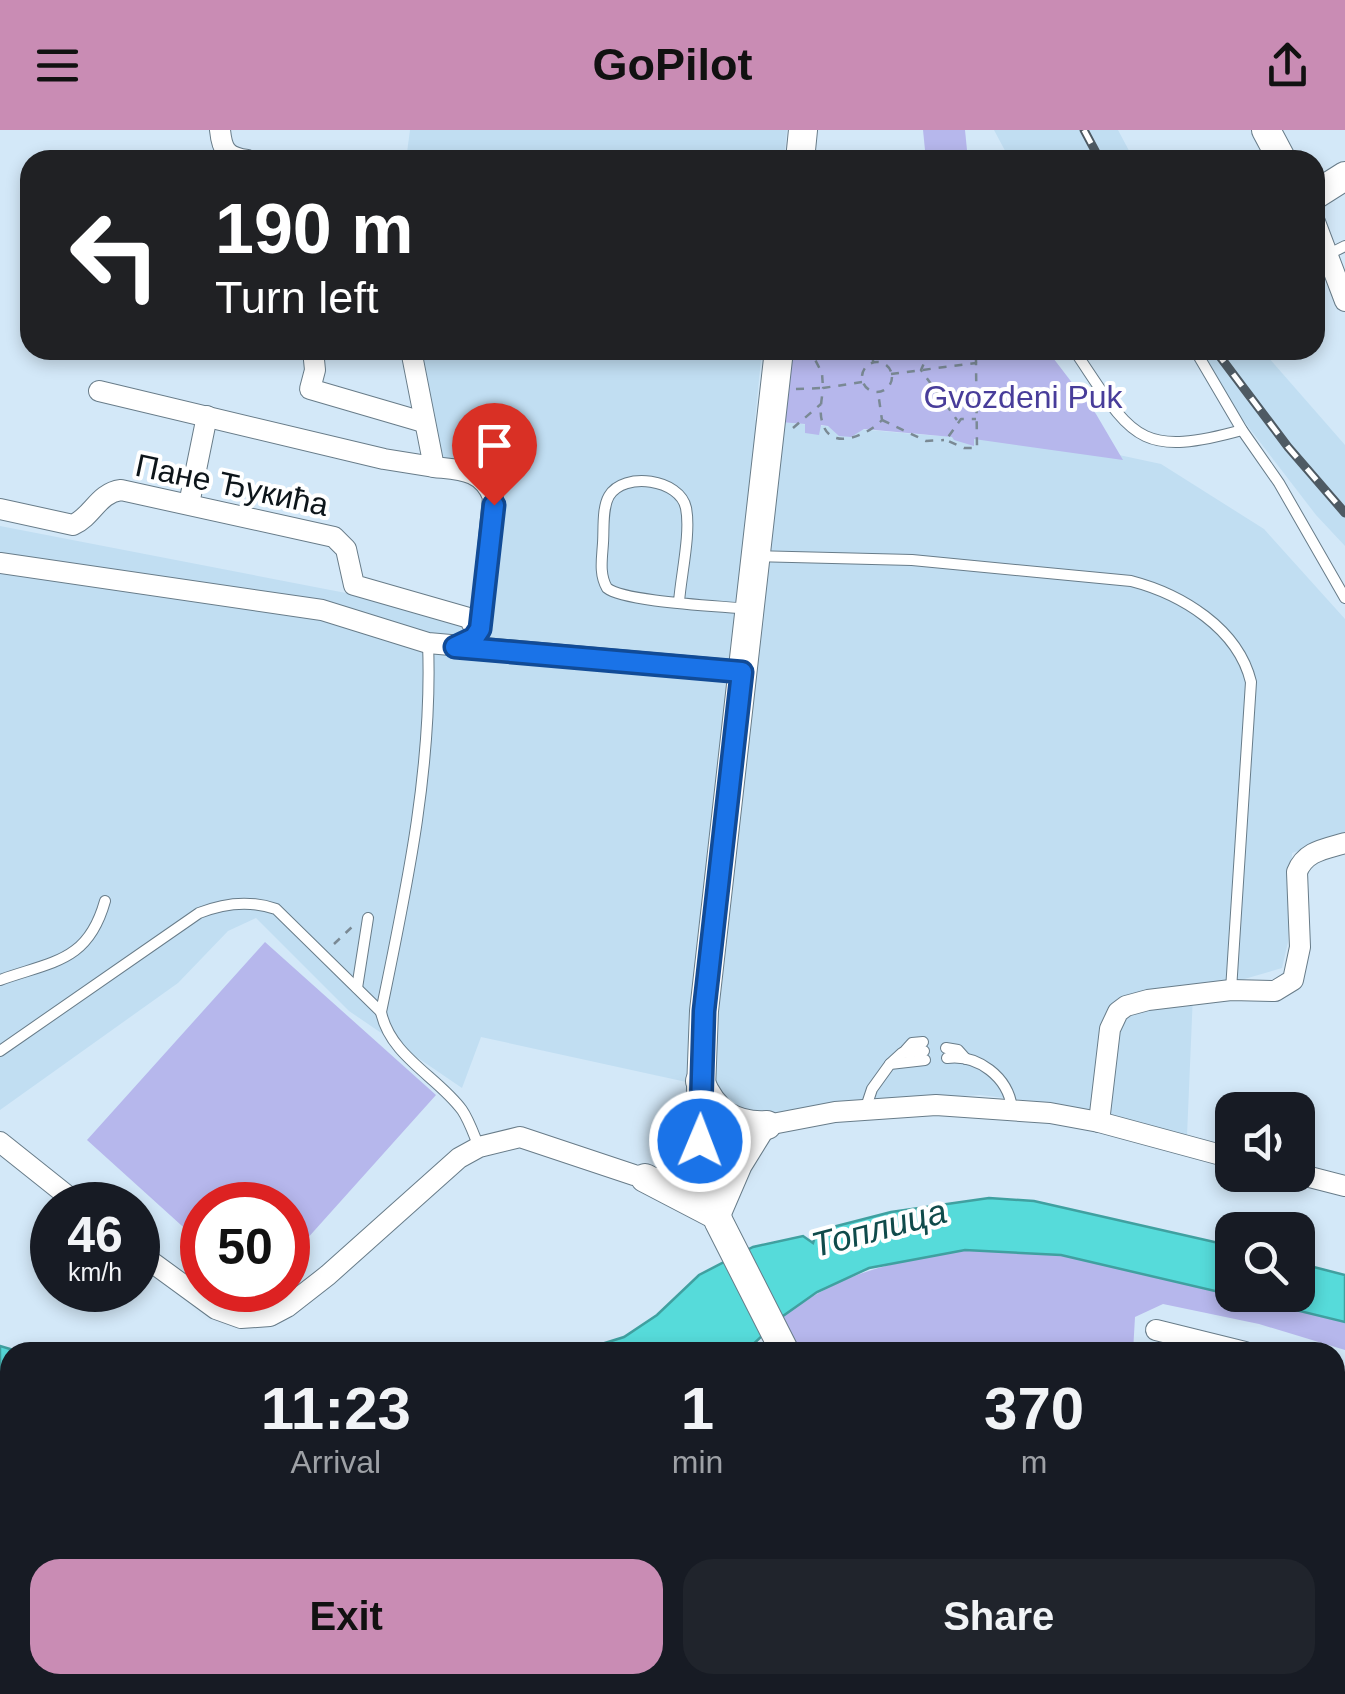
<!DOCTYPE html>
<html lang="en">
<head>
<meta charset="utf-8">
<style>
  :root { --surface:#171b24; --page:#20242c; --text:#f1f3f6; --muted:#9ea1a6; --accent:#c98cb4 }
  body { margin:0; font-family:Arial,sans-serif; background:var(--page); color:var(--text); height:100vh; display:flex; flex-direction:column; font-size:38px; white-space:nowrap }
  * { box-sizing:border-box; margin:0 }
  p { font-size:32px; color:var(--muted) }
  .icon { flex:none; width:55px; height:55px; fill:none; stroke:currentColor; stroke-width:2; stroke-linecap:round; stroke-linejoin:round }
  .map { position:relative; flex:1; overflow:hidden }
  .sheet { position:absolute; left:0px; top:1212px; width:1345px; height:352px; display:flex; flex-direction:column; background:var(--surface); border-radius:30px 30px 0 0; box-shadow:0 5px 15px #0003 }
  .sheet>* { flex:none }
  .guide { position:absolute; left:20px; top:20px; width:1305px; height:210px; border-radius:30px; box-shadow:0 5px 15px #0003; background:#202124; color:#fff; overflow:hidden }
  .tools { position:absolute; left:1215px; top:962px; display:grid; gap:20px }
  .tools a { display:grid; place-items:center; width:100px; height:100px; border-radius:20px; background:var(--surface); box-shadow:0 5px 15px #0003; font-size:50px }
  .speed { position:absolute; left:30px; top:1052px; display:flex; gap:20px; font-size:50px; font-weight:700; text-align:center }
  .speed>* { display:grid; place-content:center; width:130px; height:130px; border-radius:50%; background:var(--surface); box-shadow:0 5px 15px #0003; line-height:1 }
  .speed small { font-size:25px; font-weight:400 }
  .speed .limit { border:15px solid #d22; background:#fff; color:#111 }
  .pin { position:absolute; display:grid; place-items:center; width:85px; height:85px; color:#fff; margin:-102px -42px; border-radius:50% 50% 50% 0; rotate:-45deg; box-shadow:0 0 10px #0007 }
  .pin .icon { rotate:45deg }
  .me { position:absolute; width:110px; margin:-55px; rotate:1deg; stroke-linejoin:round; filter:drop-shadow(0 0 8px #0008) }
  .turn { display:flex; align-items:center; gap:35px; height:210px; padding:0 30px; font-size:45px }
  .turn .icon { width:130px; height:130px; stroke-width:2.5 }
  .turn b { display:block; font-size:70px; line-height:85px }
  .eta { display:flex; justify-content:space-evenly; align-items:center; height:170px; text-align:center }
  .eta b { font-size:60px; font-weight:600; line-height:70px }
  .action { display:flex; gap:20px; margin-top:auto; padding:20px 30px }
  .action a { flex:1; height:115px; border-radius:30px; background:var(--accent); color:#111; font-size:40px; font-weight:600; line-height:115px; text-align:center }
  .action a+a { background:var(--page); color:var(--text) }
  header { display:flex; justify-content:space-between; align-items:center; height:130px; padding:0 30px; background:var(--accent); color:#111; font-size:45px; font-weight:600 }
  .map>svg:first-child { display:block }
  .built { fill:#c1def2 }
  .green { fill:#b6b7ec }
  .water { fill:#56dbda; stroke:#40a0a0; stroke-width:2.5 }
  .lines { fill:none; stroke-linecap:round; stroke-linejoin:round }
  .service-casing { stroke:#687c89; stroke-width:12 }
  .minor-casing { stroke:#687c89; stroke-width:22 }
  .secondary-casing { stroke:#687c89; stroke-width:30 }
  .path { stroke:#7a8994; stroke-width:2.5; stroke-dasharray:8 8; stroke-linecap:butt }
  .service { stroke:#fff; stroke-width:10 }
  .minor { stroke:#fff; stroke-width:20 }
  .secondary { stroke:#fff; stroke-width:28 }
  .rail-casing { stroke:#4e5a63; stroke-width:9 }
  .rail { stroke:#fff; stroke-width:5; stroke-dasharray:15; stroke-linecap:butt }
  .route-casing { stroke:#114b97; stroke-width:25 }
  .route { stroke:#1a73e8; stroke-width:18 }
  .labels { text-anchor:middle; stroke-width:8; stroke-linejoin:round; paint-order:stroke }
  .park-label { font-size:32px; fill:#483d9a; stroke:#fff }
  .street-label { font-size:32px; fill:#0d151a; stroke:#fff }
  .water-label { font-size:35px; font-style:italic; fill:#104b4b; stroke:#fff }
</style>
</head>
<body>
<header><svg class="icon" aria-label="menu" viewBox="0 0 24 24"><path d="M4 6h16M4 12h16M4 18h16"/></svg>GoPilot<svg class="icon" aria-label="share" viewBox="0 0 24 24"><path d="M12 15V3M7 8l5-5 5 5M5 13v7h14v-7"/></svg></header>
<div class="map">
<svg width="1345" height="1564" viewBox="0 0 1345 1564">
  <rect width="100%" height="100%" fill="#d3e8f8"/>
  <!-- built -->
  <g class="built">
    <polygon points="410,0 787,0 784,30 406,30"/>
    <polygon points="994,0 1118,0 1134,30 1010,30"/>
    <polygon points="409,220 762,220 755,290 925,305 1063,313 1161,334 1264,399 1345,489 1345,705 1292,723 1288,812 1282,838 1193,864 1187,1006 1039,972 980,965 823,974 760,986 691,953 481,907 462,958 349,881 256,788 228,801 178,853 0,980 0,396 465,486 481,461 483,370 479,342 446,333 424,314"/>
    <polygon points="1189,220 1262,220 1345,315 1345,416 1316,385"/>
  </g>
  <!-- green -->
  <g class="green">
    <polygon points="923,0 965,0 968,30 926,30"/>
    <polygon points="795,220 1047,220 1096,284 1123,330 974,309 974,316 954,310 952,307 864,299 851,307 839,306 828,296 821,295 819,305 805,303 805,294 779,292 782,252"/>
    <polygon points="265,812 436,965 288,1130 288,1075 202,1075 202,1114 87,1010"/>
    <path d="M 965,1120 L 1061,1125 L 1345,1192 L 1345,1220 L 1259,1194 L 1163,1174 L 1135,1187 L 1133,1222 L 800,1222 L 783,1186 C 848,1139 889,1134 965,1120 Z"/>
    <polygon points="949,1555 1072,1555 1078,1564 950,1564"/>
  </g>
  <!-- water -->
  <g class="water">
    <polygon points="989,1068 1034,1071 1232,1116 1232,1165 1061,1125 965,1120 869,1138 817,1162 783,1186 745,1222 576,1222 624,1207 657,1185 699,1145 753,1117 803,1106 813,1113 817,1101 891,1082"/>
    <polygon points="1298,1133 1345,1145 1345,1192 1234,1165 1298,1165"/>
    <polygon points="0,1216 20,1222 10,1222 10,1273 0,1270"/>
  </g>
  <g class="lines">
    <defs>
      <g id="service">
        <polyline points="1329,124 1345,116"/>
        <path d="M 1074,220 C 1131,304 1135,330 1242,300"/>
        <polyline points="1195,220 1242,300 1279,353 1345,468"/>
        <path d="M 756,426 L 912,430 L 1131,451 C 1181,464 1238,498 1251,552 L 1231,860"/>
        <path d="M 679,472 C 681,445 691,403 686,378 C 680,349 624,341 609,366 C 602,378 604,399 603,413 C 602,429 599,444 607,458 C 624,472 721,476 748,479"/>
        <path d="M 428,513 C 433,637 406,761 381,882 C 390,926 438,947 462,980 C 469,990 474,1005 479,1017"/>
        <path d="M 0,850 C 53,831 88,832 105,771"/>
        <polyline points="357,858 368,788"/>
        <polyline points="946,918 958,920 966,929"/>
        <path d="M 0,921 L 199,783 C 224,773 250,770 276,779 L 381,882"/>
        <polyline points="903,923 912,913 923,912"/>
        <path d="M 947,928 C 978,924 1008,947 1012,978"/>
        <polyline points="890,934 902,923 924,921"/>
        <polyline points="865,980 872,959 890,934 925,930"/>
        <polyline points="0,1354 10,1357"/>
        <polyline points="0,1378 10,1377"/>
      </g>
      <g id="minor">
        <path d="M 220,0 C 222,20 226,27 247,30"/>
        <polyline points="1315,92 1345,171"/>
        <polyline points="313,220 315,240 310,259 423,292"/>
        <path d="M 411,220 L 434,337 C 460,340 482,339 493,367 L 481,493 L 475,507"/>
        <polyline points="99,261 384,329 434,337"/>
        <polyline points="189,374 207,286"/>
        <path d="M 0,379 L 73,395 C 93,386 98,363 121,360 L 334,407 L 346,419 L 354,455 L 469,488 L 478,504"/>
        <polyline points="0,433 322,480 428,513 742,541"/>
        <path d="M 1099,992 L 1110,899 L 1118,882 L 1126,876 L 1148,870 L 1231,860 L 1275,861 L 1293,850 L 1300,817 L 1297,742 C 1305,721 1325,719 1345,713"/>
        <polyline points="0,1012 79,1075"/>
        <polyline points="1298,1044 1345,1056"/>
        <polyline points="138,1122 216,1179 241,1188 270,1186 287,1177 328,1145 459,1028 479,1017 520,1007 634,1045 655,1049 666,1046 701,1024 767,995 835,982 936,975 1050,983 1099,992 1232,1028"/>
        <polyline points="1156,1200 1245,1222"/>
        <polyline points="1335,1254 1345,1259"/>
        <polyline points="1335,1323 1345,1302"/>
        <polyline points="1335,1421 1345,1423"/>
        <polyline points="291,1555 292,1564"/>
        <polyline points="1242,1555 1244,1564"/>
        <polyline points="49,1564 63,1564"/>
        <polyline points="1182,1564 1187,1555"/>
      </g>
      <g id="secondary">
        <polyline points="1266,0 1282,30"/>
        <polyline points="800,30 803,0"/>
        <polyline points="1315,65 1345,46"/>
        <polyline points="779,220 704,881 699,1011 707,1060 719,1092 785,1222"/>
        <path d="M 700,951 C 713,983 734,997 767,995"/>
        <polyline points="645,1048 716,1085 738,1034 759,1000"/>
        <polyline points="1096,1555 1101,1564"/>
      </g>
    </defs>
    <!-- service casing -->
    <use href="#service" class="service-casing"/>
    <!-- minor casing -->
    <use href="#minor" class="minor-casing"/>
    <!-- secondary casing -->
    <use href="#secondary" class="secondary-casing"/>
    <!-- path -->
    <g class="path">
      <polyline points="930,220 921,240 957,290"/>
      <circle cx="877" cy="247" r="15"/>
      <polyline points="873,233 873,220"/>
      <polyline points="976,233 976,220"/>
      <polyline points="891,244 976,233 977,318 964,318 946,310 961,289 976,289"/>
      <path d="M 862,252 L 823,258 C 822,269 819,281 822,291 C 829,323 868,305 882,290 L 878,262"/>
      <polyline points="796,259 823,258 822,243 810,220"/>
      <polyline points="882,290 926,311 944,310"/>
      <polyline points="793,298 821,274"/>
      <polyline points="334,814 354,795"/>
      <polyline points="942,1555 943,1564"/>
      <polyline points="1019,1555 1031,1564"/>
      <polyline points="1057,1555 1063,1564"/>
    </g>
    <!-- service -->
    <use href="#service" class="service"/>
    <!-- minor -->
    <use href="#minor" class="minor"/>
    <!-- secondary -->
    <use href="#secondary" class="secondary"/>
    <defs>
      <g id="rail">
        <polyline points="1084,0 1100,30"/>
        <polyline points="1215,220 1288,317 1345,383"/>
      </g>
    </defs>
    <!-- rail casing -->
    <use href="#rail" class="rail-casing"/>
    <!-- rail -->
    <use href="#rail" class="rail"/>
  </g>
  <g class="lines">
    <defs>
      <polyline id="route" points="494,375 480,499 474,508 455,517 742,542 704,881 700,1011"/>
    </defs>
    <!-- route casing -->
    <use href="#route" class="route-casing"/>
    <!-- route -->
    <use href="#route" class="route"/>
  </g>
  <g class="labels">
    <!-- park labels -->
    <g class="park-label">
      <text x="1023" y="278">Gvozdeni Puk</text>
    </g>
    <!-- street labels -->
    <g class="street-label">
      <text transform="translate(232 355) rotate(12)" y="11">Пане Ђукића</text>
    </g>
    <!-- water labels -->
    <g class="water-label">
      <text transform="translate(879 1098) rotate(-15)" y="12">Топлица</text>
    </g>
  </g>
</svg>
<div class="tools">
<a><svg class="icon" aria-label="sound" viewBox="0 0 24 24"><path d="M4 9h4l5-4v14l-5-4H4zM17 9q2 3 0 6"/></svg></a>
<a><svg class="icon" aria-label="search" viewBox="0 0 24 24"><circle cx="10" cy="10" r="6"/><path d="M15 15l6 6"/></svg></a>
</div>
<div class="speed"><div>46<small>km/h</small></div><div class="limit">50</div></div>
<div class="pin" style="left:494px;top:375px;background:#d93025"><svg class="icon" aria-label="arrive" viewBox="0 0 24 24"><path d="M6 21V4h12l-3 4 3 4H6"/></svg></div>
<svg class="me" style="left:700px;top:1011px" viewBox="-20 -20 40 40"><circle r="17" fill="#1a73e8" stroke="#fff" stroke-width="3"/><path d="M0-11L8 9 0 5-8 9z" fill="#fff"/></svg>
<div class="guide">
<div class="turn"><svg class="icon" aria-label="left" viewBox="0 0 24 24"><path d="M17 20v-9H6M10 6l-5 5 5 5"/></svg><div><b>190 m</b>Turn left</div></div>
</div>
<section class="sheet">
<div class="eta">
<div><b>11:23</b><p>Arrival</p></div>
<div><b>1</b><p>min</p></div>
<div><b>370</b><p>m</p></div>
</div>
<div class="action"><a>Exit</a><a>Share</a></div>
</section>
</div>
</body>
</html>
